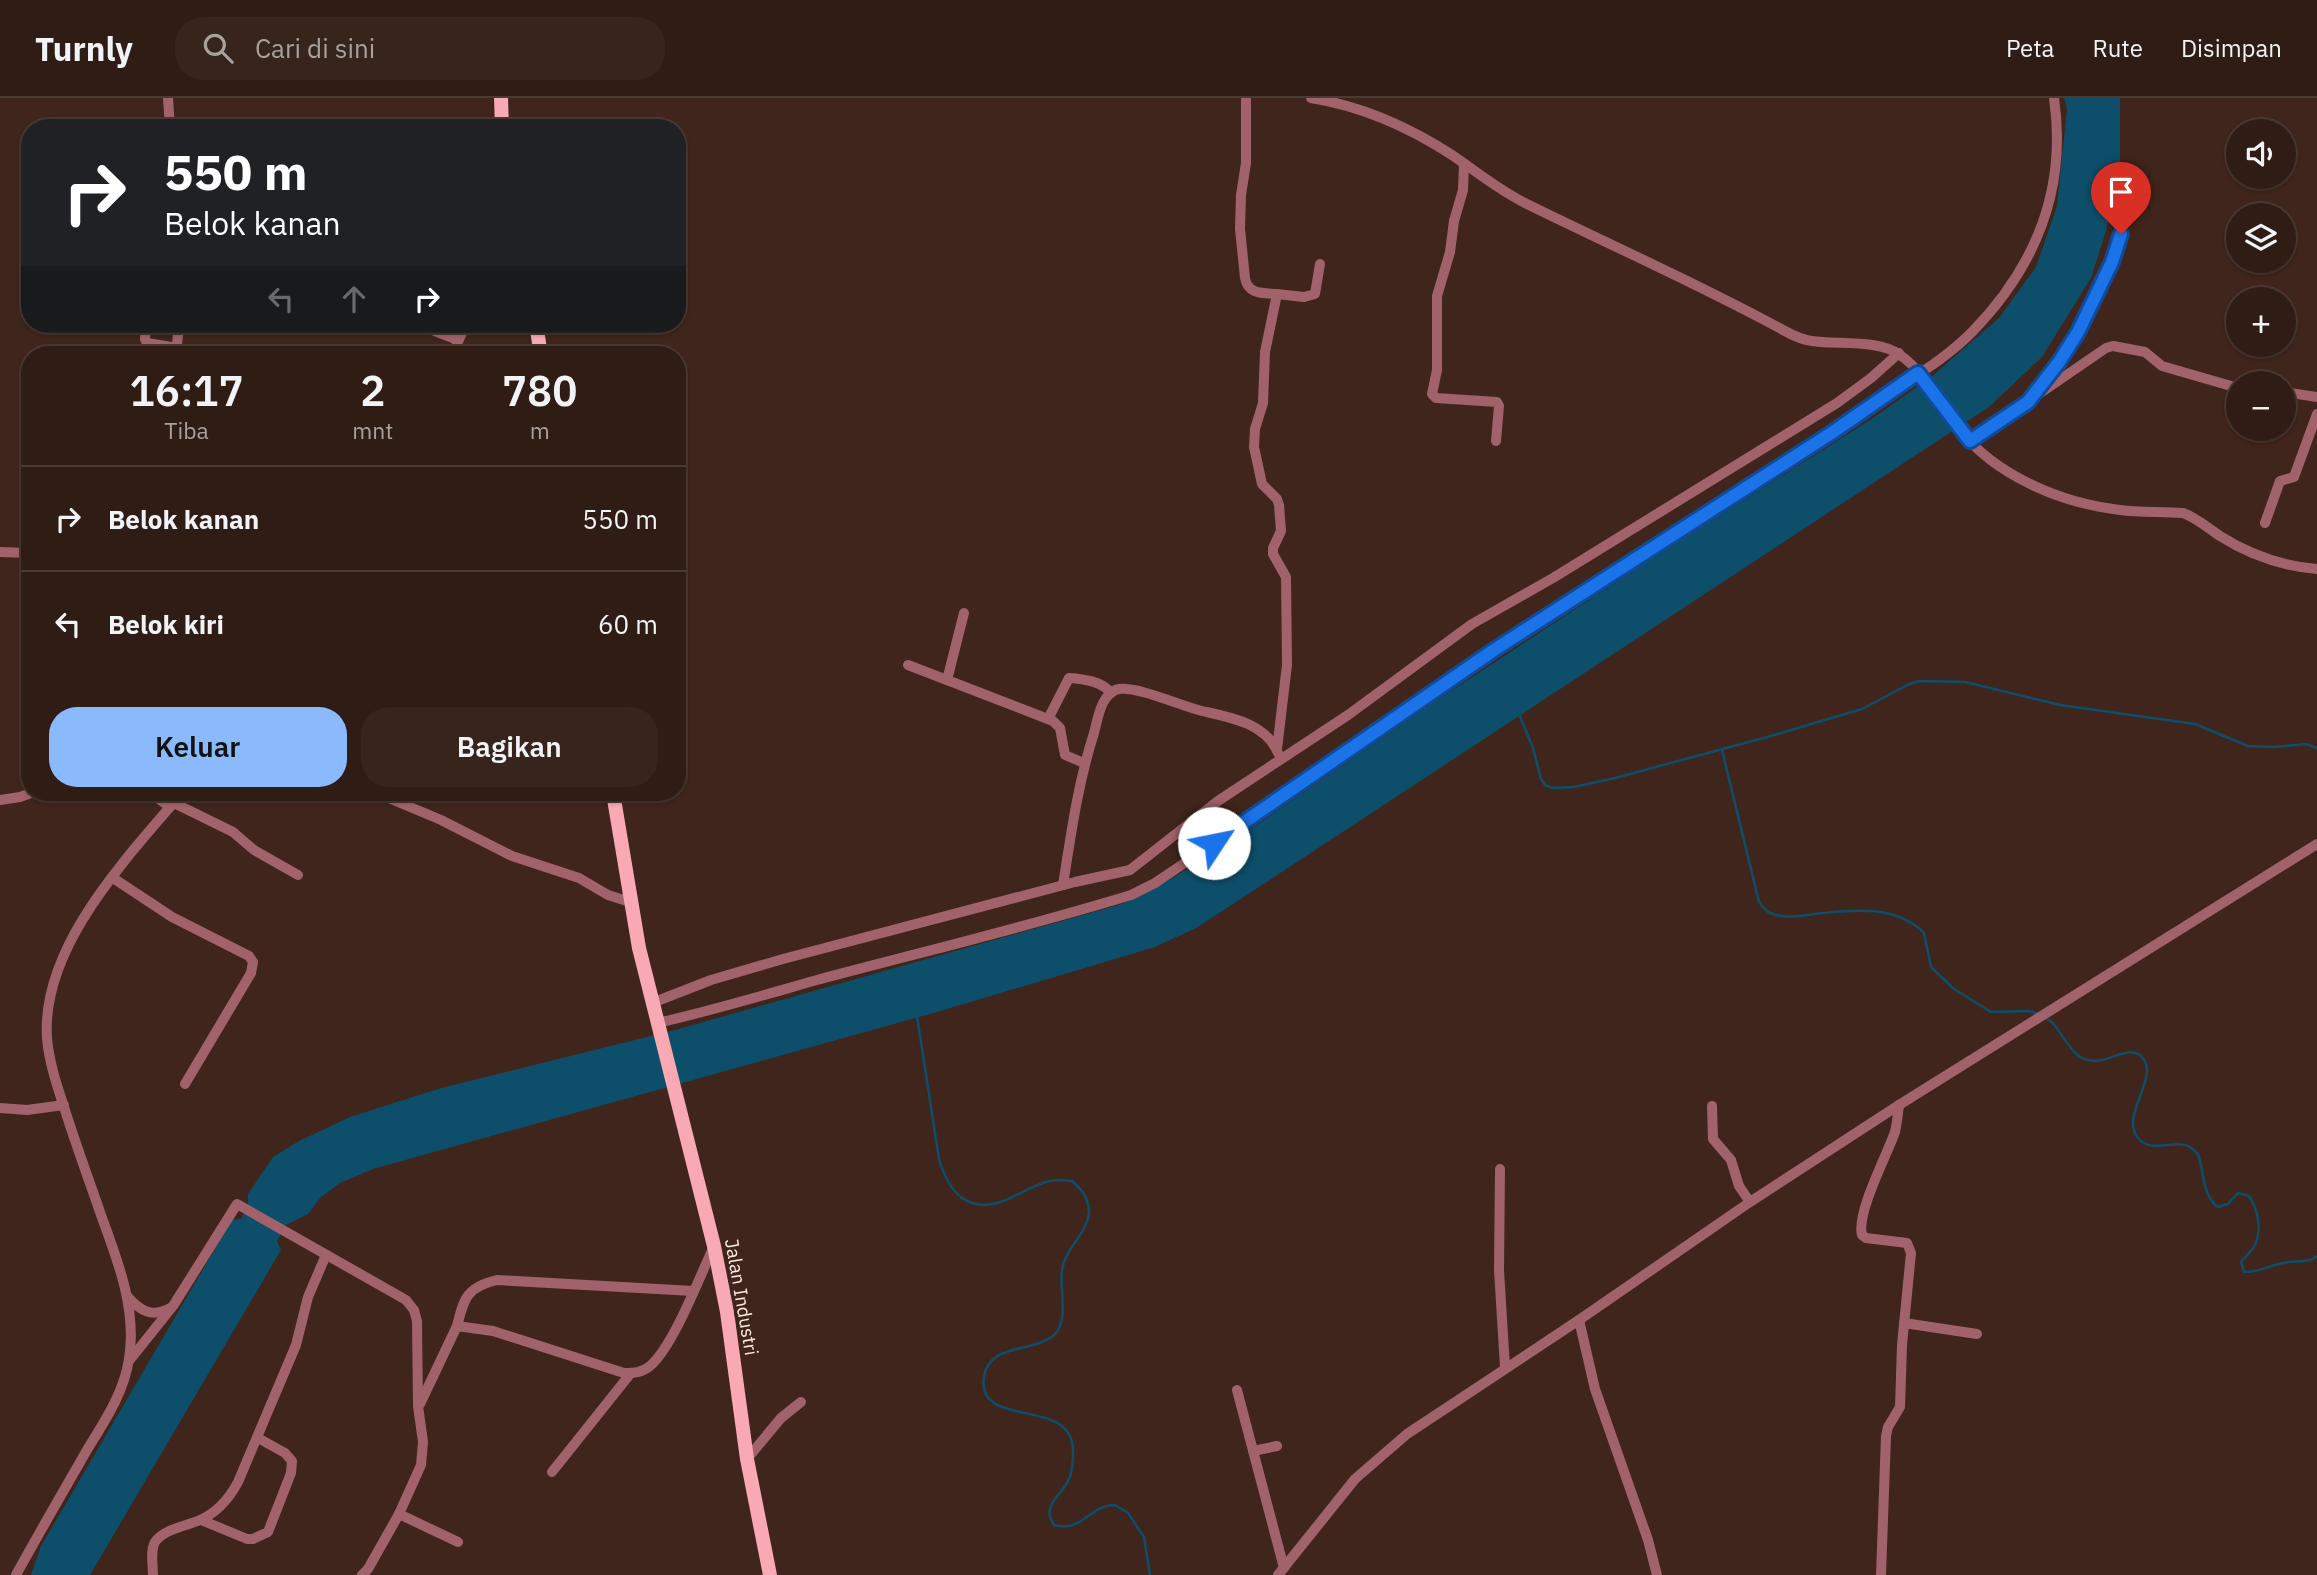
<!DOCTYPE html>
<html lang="id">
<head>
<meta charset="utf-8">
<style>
  :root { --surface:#2f1c14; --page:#37251d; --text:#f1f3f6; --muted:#a7a1a0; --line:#4a3a34; --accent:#8abafc }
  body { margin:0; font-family:"IBM Plex Sans",sans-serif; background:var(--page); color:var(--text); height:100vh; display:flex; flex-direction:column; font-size:26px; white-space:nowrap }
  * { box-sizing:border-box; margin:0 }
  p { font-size:23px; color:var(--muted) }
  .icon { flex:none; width:38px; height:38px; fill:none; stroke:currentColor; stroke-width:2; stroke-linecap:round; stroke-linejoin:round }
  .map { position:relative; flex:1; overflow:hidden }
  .details { position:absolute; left:21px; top:248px; width:665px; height:455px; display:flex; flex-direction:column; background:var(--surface); border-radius:28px; box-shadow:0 2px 5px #0004,0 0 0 2px var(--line) }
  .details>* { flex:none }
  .hud { position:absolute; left:21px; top:21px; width:665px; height:214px; border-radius:28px; box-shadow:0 2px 5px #0004,0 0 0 2px var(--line); background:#202124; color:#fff; overflow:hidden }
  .fabs { position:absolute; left:2226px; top:21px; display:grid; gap:14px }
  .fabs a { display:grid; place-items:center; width:70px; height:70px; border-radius:50%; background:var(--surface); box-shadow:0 2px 5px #0004,0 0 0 2px var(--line); font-size:35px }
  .pin { position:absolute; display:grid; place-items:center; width:60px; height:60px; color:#fff; margin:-72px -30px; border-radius:50% 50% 50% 0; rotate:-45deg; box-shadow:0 0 7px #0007 }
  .pin .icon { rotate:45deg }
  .me { position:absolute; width:77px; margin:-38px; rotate:56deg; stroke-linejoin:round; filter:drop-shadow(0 0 5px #0008) }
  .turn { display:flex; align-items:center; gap:24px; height:147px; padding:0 28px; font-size:32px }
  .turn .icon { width:91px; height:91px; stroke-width:2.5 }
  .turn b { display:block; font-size:49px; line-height:60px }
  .lanes { display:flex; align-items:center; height:66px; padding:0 28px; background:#0003; justify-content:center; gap:35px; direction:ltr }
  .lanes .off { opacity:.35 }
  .eta { display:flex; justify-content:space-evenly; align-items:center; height:119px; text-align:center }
  .eta b { font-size:42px; font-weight:600; line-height:49px }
  .primary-button { display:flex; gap:14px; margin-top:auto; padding:14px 28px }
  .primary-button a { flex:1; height:80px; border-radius:28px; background:var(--accent); color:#111; font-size:28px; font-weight:600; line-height:80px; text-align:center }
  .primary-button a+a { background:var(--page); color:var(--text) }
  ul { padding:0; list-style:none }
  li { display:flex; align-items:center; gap:21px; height:105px; padding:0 28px; border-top:2px solid var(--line) }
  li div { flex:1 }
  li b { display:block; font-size:26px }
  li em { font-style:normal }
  header { display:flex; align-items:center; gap:42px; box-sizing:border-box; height:98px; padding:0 35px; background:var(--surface); border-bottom:2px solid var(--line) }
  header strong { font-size:33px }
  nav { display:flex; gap:38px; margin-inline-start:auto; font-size:24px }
  .search { width:490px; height:63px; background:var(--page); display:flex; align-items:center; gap:18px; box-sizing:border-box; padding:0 24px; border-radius:28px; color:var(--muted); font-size:26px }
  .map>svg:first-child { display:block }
  .water { fill:#0d4f6a }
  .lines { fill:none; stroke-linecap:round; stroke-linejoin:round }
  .stream { stroke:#0d4f6a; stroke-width:2.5 }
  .minor { stroke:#a2626c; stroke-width:10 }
  .major { stroke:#f9a9b4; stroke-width:14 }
  .route-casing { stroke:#114b97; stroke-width:18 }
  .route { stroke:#1a73e8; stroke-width:12 }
  .labels { text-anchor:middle; stroke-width:7; stroke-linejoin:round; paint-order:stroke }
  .street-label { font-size:19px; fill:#fae8e1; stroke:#3f251b }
</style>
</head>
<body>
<header>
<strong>Turnly</strong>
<div class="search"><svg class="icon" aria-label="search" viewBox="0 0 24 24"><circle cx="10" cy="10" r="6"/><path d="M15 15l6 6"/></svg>Cari di sini</div>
<nav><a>Peta</a><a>Rute</a><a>Disimpan</a></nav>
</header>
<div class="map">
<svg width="2317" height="1477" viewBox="0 0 2317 1477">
  <rect width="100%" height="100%" fill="#3f251b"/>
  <!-- water -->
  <polygon class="water" points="2064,0 2120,0 2120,66 2106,133 2091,180 2042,259 1989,309 1256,791 1196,830 1155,849 937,914 373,1071 340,1085 320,1100 308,1116 286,1127 277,1143 281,1152 90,1477 31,1477 41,1448 232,1122 241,1121 248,1107 248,1096 273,1059 299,1043 350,1019 441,990 675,932 1122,806 1156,790 1238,740 1427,609 1656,458 1873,320 1931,279 1999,220 2036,169 2057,108 2067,11"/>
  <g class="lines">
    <!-- stream -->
    <g class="stream">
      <polyline points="1519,616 1533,650 1541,681 1545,687 1553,690 1574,689 1615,680 1771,638 1862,611 1909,586 1919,583 1965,584 2060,607 2195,626 2248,648 2274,649 2306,646 2317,650"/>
      <path d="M 1722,652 L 1759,804 C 1762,808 1765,813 1770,815 C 1783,821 1801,818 1814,816 C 1851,812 1895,806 1924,835 L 1931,869 L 1954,891 L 1991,914 L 2029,913 L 2038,916"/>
      <path d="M 917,918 L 939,1061 C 949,1095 968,1117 1006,1102 C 1020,1096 1035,1086 1050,1083 C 1057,1081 1065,1083 1072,1083 C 1082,1091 1089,1102 1089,1115 C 1087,1136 1065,1150 1062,1172 C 1059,1191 1070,1225 1053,1238 C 1031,1255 989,1245 984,1279 C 976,1332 1069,1298 1073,1350 C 1073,1358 1073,1373 1069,1381 C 1063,1397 1040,1407 1054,1427 C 1083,1435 1089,1407 1115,1407 L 1128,1415 L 1144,1439 L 1150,1477"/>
      <path d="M 2047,921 L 2052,924 C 2061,934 2068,950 2079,958 C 2102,974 2126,944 2141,958 C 2162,978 2119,1017 2138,1040 C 2151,1055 2170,1043 2185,1047 C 2191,1048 2194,1053 2198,1056 C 2204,1073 2202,1097 2218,1109 L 2228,1106 L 2238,1095 L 2249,1098 C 2258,1111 2262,1132 2255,1147 C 2252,1153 2245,1159 2241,1164 L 2244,1174 C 2258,1175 2270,1167 2284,1165 C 2295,1162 2308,1166 2317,1158"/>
    </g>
    <!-- minor -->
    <g class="minor">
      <polyline points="168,0 170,30"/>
      <path d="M 1246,0 L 1246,65 L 1241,97 L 1240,131 L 1245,180 C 1248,197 1263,195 1277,196 L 1265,254 L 1263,305 L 1255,331 L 1254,349 L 1262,386 L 1277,401 L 1279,407 L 1281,433 L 1273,450 L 1273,456 L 1286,479 L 1287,567 L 1277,651"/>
      <path d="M 1311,0 C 1361,8 1409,29 1452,57 C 1477,74 1500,93 1527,106 C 1612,148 1699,186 1783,232 C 1792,237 1802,242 1812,243 C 1837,247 1879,241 1900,257 C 1926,275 1940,306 1959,331 C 1996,378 2061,405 2120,412 C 2141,415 2162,413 2183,415 C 2197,420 2208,430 2220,438 C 2250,457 2282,468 2317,471"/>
      <polyline points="1464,66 1463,92 1454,123 1450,154 1437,198 1437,272 1432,296 1436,300 1497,304 1499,308 1496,343"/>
      <polyline points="1277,196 1304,199 1315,196 1320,166"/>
      <polyline points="146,226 145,241 147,245 177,250"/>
      <polyline points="417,226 458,242"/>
      <polyline points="176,257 179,226"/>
      <polyline points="452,257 466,226"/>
      <polyline points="2284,294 2317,299"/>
      <polyline points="2036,298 2106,250 2113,248 2145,254 2162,268 2238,290"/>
      <polyline points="1971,343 2028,304 2059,264 2078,234 2112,164 2121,136"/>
      <polyline points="2265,425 2280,383 2294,379 2317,316"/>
      <polyline points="0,454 30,455"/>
      <polyline points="908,567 1053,623 1060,630 1065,657 1084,665"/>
      <polyline points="947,582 964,515"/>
      <path d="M 1048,621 L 1069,580 C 1083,581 1102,583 1111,595"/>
      <polyline points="150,695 170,709"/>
      <polyline points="384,698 441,722 512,758 579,780 608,797 630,804"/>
      <polyline points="614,698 650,695"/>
      <polyline points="0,702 20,699 31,695"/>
      <polyline points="174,705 233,734 254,752 298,777"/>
      <polyline points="113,780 172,819 249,858 253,864 251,875 185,986"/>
      <path d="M 1063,787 C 1071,736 1078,685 1094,635 C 1097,624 1099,609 1106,600 C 1109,596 1114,592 1119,591 C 1137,588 1181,608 1202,613 C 1229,619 1266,625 1278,655"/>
      <polyline points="652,905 711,882 783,861 1075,784 1130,772 1218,703 1348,617 1472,526 1553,480 1837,305 1871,280 1899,255"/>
      <path d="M 657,925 C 711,913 764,897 817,882 C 922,854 1027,829 1131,797 L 1155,785 C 1317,676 1477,561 1642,456 C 1721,406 1801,357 1878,303 C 1910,281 1946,261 1973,233 C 2036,168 2067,90 2054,0"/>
      <polyline points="1712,1008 1713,1041 1731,1062 1739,1088 1750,1104"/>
      <polyline points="0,1010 27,1012 64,1007"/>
      <polyline points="1500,1071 1499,1172 1505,1269"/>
      <path d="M 127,1198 C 140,1213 152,1220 170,1210"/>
      <polyline points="1579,1222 1595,1291 1648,1442 1657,1477"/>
      <polyline points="1904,1225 1977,1236"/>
      <path d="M 457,1228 C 464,1200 467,1189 497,1182 L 693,1193"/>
      <polyline points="129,1263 173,1208 237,1106 406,1202 414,1212 417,1223 418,1308 423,1344 421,1367 399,1416 368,1471 362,1477"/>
      <polyline points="1237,1292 1284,1470"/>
      <path d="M 420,1306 L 457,1228 L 493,1233 L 624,1275 C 633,1275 642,1275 650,1268 C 673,1249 700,1178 714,1148"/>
      <polyline points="1253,1353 1277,1348"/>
      <polyline points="747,1361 781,1320 801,1304"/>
      <polyline points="552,1374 631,1275"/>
      <polyline points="399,1416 458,1444"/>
      <polyline points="201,1422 247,1441 253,1441 268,1434 291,1375 292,1363 285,1355 258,1340"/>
      <path d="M 16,1477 C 39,1435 63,1394 87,1352 C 104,1324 124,1295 129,1261 C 137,1212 118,1163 101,1117 C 89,1082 76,1047 65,1012 C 57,988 49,964 47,940 C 41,848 127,760 182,695"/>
      <path d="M 153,1477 C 153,1467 150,1453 155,1444 C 164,1431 186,1428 200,1422 C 218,1414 229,1401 238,1384 L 296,1247 L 308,1199 L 326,1157"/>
      <polyline points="1278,1477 1355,1381 1407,1336 1579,1222 1750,1104 1899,1007 2317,746"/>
      <path d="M 1881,1477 L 1886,1338 L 1888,1329 L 1900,1309 L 1902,1247 L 1911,1155 L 1907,1145 L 1866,1140 L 1862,1137 C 1856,1115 1887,1057 1895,1034 C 1897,1025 1898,1016 1899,1007"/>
    </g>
    <!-- major -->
    <g class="major">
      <polyline points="501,0 502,30"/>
      <polyline points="536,226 541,257"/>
      <polyline points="613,695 639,850 714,1148 727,1214 747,1361 770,1477"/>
    </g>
  </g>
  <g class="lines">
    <defs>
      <polyline id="route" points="1214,745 1494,552 1833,334 1918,275 1970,343 2028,304 2059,264 2078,234 2112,164 2121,136"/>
    </defs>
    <!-- route casing -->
    <use href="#route" class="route-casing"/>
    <!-- route -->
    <use href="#route" class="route"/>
  </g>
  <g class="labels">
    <!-- street labels -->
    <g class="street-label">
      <text transform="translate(742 1199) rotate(80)" y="7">Jalan Industri</text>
    </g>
  </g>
</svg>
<div class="fabs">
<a><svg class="icon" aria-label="sound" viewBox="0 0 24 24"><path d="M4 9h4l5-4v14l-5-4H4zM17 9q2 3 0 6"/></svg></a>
<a><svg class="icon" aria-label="layers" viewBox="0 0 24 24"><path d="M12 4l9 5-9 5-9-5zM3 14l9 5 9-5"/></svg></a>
<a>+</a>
<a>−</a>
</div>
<div class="pin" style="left:2121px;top:136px;background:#d93025"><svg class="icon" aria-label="arrive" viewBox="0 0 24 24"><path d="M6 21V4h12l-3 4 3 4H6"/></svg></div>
<svg class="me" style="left:1214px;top:745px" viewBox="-20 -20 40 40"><circle r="19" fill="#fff"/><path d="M0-13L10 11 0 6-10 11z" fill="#1a73e8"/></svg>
<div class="hud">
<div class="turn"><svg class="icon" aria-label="right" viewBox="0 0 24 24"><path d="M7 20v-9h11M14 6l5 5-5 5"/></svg><div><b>550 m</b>Belok kanan</div></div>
<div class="lanes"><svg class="icon off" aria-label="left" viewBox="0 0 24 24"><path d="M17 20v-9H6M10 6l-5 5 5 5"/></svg><svg class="icon off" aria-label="ahead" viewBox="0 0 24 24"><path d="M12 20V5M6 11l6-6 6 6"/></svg><svg class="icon" aria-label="right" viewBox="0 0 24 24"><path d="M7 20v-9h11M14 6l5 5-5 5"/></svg></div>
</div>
<section class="details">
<div class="eta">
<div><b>16:17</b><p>Tiba</p></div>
<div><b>2</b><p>mnt</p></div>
<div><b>780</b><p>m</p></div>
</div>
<ul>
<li><svg class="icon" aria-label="right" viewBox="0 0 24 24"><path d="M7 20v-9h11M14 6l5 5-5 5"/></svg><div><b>Belok kanan</b></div><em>550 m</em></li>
<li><svg class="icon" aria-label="left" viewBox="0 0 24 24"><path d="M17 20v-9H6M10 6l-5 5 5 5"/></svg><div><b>Belok kiri</b></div><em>60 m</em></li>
</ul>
<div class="primary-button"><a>Keluar</a><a>Bagikan</a></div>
</section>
</div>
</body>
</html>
